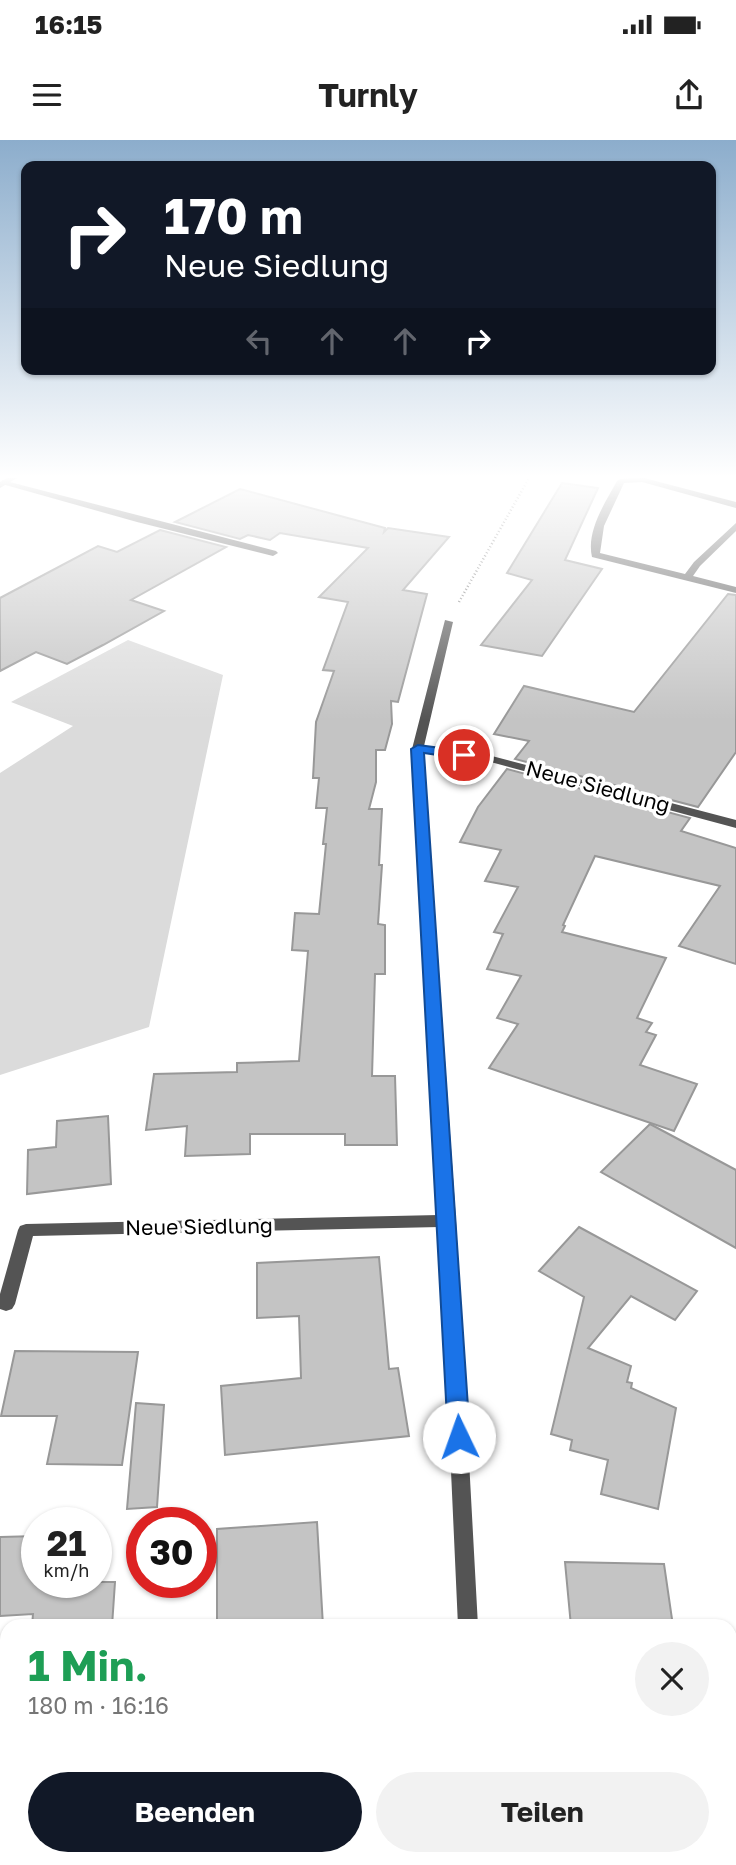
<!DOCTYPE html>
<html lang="de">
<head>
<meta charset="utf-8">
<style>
  :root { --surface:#fff; --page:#f2f2f2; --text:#222; --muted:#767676; --accent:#111827 }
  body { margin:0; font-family:"Golos Text",sans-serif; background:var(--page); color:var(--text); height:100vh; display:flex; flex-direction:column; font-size:26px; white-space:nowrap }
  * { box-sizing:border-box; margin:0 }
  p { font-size:23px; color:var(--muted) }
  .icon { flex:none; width:38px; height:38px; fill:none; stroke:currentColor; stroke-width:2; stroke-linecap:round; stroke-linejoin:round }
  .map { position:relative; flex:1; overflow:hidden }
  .panel { position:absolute; left:0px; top:1479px; width:737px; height:247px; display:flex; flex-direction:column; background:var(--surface); border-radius:21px 21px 0 0; box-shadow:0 2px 5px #0004 }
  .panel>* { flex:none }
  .hud { position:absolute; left:21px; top:21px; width:695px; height:214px; border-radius:14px; box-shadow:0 2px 5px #0004; background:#111827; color:#fff; overflow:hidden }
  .speed { position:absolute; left:21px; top:1367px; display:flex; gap:14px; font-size:35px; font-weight:700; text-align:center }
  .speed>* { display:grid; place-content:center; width:91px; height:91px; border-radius:50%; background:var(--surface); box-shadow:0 2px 5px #0004; line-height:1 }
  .speed small { font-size:18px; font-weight:400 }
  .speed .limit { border:10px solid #d22; background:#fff; color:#111 }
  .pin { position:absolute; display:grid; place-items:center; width:60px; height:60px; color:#fff; margin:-30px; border:4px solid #fff; border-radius:50%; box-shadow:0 2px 7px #0007 }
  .me { position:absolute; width:77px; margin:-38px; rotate:357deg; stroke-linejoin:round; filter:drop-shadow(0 0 5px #0008) }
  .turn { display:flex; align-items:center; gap:24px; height:147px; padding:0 28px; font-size:32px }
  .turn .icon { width:91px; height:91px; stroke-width:2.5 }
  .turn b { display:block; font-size:49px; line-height:60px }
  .lanes { display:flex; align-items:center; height:66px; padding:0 28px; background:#0003; justify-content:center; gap:35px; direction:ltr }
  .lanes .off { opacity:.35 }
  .round { display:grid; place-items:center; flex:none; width:74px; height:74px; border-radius:37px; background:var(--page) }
  .summary { display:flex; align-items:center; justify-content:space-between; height:119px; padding:0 28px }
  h1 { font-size:42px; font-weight:700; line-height:52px; color:#1e9e55 }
  .primary-button { display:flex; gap:14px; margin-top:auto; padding:14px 28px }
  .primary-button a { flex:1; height:80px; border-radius:42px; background:var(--accent); color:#fff; font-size:28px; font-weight:700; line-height:80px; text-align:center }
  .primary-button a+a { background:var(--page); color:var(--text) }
  .status { display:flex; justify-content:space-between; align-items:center; height:49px; padding:0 35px; background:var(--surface); direction:ltr }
  .status svg { height:19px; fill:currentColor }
  header { display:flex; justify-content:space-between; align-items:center; height:91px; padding:0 28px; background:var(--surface); font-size:32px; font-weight:700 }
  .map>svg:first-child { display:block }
  .green { fill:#dbdbdb }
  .building { fill:#c4c4c4; stroke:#989898; stroke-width:2 }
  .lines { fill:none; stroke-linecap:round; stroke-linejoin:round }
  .path { stroke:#767676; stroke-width:2.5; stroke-dasharray:1 2.5; stroke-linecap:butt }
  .service { fill:#545454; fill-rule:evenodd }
  .minor { fill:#545454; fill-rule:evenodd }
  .route { fill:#1a73e8; stroke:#114b97; stroke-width:2 }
  .labels { text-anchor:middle; stroke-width:7; stroke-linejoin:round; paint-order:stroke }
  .street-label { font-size:21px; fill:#000; stroke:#fff }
</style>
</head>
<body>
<div class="status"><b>16:15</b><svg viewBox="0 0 49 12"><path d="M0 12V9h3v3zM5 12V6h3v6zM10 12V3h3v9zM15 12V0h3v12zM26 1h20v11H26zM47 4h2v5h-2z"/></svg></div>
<header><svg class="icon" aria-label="menu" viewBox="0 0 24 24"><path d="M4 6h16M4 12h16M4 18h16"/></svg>Turnly<svg class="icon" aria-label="share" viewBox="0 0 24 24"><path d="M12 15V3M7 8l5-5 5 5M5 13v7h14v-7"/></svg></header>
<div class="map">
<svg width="736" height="1725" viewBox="0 0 736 1725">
  <rect width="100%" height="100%" fill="#fff"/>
  <!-- green -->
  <polygon class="green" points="128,500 223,535 149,887 0,935 0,633 73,586 11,562"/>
  <!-- building -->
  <g class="building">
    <polygon points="562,343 598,348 565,420 602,429 542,516 481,505 532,440 507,433"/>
    <polygon points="240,349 385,388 384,392 388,388 449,397 403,450 427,454 398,562 391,561 392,584 385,610 376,610 376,642 369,669 382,669 379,725 382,725 378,784 385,785 385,834 375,834 372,936 395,936 397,1005 345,1005 345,994 250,994 250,1014 185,1016 187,986 146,990 154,934 237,932 237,923 299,921 308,811 292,810 295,773 319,774 326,704 323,704 327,668 316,668 319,638 313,638 316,582 334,531 323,530 348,462 319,457 368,408 280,393 270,400 248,395 240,399 175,382"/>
    <polygon points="160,390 226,407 131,460 164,471 103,505 67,524 36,512 0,531 0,458 98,406 117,412"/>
    <polygon points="728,454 736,455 736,612 698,667 515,619 529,601 494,594 524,546 634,572"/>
    <polygon points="507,629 690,678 681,691 736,708 736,824 679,806 720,746 595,716 563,785 565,786 562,792 666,818 637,878 652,883 646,892 656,895 640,925 697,944 674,991 489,928 518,884 497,878 521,836 487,829 503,794 494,792 518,747 485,741 501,710 460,702 478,667"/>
    <polygon points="108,976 111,1044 27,1054 28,1010 56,1007 57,981"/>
    <polygon points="650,984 736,1030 736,1108 601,1032"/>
    <polygon points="579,1087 697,1151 675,1180 631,1156 588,1208 631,1226 627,1242 632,1243 631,1248 676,1268 658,1369 601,1354 608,1320 570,1310 572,1300 551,1294 584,1157 539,1131"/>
    <polygon points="379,1117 389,1229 398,1228 409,1296 225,1315 221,1246 301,1238 299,1176 257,1178 257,1123"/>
    <polygon points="15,1211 138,1212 122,1325 47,1324 57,1276 1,1276"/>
    <polygon points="136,1263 164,1265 157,1367 127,1369"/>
    <polygon points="317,1382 323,1486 217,1486 217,1389"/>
    <polygon points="37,1396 37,1442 115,1442 112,1486 32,1486 33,1474 0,1476 0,1397"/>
    <polygon points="565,1422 664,1424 673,1486 571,1486"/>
  </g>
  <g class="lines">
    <!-- path -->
    <polyline class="path" points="459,462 529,338"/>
    <!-- service -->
    <g class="service">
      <path d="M 644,338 L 736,362 L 736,368 L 642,342 L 624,343 L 604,386 L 600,413 L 685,434 L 694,422 L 736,383 L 736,391 L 700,426 L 693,436 L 736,447 L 736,453 L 592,417 C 586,391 605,363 617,341 L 621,339 Z"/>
      <polygon points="2,340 276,411 278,413 273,416 137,382 2,344"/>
      <polygon points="49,1718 73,1718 72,1725 48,1725"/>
    </g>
    <!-- minor -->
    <g class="minor">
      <polygon points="7,338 17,338 0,348 0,342"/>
      <polygon points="445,480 453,482 424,606 488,615 736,680 736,688 487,621 424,613 456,1081 478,1486 458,1486 440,1087 33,1096 15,1164 12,1169 6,1171 0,1169 0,1154 18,1090 20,1086 26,1084 439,1075 412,609"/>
      <polygon points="468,1718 492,1718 493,1725 469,1725"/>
    </g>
  </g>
  <!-- sky -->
  <linearGradient id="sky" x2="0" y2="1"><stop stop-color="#8cadcc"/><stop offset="0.58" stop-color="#fff"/><stop offset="1" stop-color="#fff" stop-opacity="0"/></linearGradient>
  <rect width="736" height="580" fill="url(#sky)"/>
  <!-- route -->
  <polygon class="route" points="418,605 464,611 471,615 464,619 424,613 470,1297 466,1303 459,1306 451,1303 448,1297 411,609"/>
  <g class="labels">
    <!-- street labels -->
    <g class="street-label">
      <text transform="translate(598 647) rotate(15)" y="7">Neue Siedlung</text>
      <text transform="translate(199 1087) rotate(-1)" y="7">Neue Siedlung</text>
    </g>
  </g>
</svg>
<div class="speed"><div>21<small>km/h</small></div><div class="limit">30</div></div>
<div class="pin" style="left:464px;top:615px;background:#d93025"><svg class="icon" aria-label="arrive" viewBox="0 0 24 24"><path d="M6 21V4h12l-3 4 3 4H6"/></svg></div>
<svg class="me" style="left:459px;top:1297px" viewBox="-20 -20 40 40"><circle r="19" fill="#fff"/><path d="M0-13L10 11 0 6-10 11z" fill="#1a73e8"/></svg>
<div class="hud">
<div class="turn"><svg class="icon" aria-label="right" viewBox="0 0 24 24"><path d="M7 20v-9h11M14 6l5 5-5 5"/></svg><div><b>170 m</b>Neue Siedlung</div></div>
<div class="lanes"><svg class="icon off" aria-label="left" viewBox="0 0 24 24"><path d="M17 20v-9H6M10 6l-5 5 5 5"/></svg><svg class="icon off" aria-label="ahead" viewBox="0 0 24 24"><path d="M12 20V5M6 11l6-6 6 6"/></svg><svg class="icon off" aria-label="ahead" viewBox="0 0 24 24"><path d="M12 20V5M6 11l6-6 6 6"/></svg><svg class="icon" aria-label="right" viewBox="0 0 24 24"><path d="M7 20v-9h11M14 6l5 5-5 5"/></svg></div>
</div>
<section class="panel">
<div class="summary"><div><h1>1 Min.</h1><p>180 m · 16:16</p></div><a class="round"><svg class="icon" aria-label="close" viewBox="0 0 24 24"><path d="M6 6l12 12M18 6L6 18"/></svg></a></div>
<div class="primary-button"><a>Beenden</a><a>Teilen</a></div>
</section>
</div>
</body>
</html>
